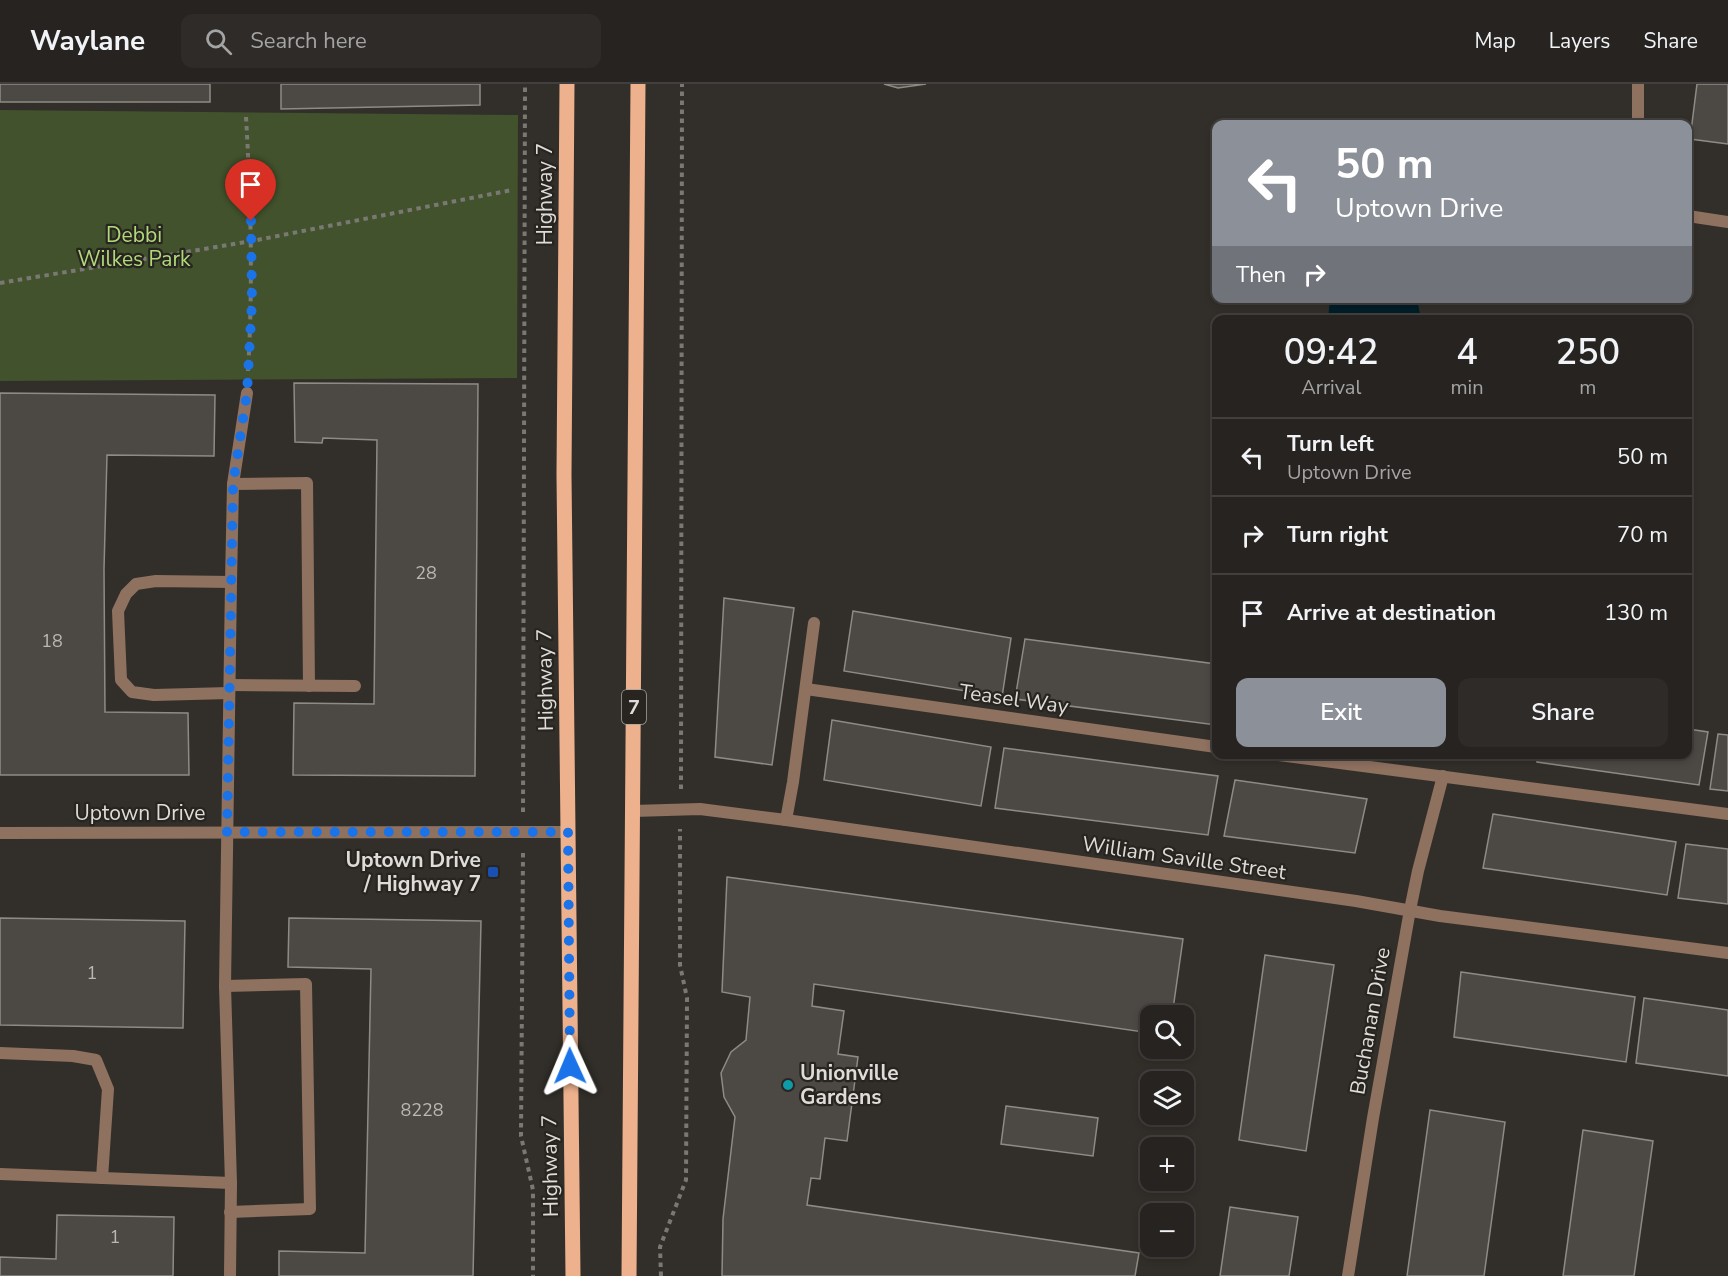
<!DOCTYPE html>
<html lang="en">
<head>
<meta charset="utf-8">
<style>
  :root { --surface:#262320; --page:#2e2b29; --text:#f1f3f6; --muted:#a4a4a5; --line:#42403e; --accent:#8c9099 }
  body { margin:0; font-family:"Nunito Sans",sans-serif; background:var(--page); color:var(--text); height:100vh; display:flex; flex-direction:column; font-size:22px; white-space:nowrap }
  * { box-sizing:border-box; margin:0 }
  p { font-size:20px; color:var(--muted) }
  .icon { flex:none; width:33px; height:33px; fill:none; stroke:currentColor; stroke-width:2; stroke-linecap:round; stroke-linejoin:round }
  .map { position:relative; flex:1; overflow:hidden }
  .drawer { position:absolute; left:1212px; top:231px; width:480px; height:444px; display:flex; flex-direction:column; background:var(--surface); border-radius:12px; box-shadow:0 3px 9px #0003,0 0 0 2px var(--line) }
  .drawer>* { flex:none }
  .banner { position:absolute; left:1212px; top:36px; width:480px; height:183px; border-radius:12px; box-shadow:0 3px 9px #0003,0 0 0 2px var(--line); background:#8c9099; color:#fff; overflow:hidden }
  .tools { position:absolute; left:1140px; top:921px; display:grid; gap:12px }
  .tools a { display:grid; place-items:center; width:54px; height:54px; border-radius:12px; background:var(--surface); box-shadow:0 3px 9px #0003,0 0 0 2px var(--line); font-size:30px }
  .pin { position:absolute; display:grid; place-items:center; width:51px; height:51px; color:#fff; margin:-62px -26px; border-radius:50% 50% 50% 0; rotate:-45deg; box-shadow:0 0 6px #0007 }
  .pin .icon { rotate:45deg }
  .me { position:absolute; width:66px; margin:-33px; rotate:359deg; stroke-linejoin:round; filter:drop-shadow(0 0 4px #0008) }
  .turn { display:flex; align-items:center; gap:21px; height:126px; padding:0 24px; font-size:27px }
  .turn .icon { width:78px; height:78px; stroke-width:2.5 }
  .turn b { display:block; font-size:42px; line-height:51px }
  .then { display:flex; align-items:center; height:57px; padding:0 24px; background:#0003; gap:12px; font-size:22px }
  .eta { display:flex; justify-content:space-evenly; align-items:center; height:102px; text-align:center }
  .eta b { font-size:36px; font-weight:600; line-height:42px }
  .cta { display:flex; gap:12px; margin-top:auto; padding:12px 24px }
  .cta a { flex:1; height:69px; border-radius:12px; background:var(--accent); color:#fff; font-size:24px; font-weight:600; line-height:69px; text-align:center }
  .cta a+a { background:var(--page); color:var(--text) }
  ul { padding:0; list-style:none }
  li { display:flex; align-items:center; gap:18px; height:78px; padding:0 24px; border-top:2px solid var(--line) }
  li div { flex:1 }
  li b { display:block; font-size:22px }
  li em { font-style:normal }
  header { display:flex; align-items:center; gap:36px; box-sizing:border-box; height:84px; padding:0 30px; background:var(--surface); border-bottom:2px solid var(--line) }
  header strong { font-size:28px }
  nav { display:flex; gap:33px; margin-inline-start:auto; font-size:21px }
  .search { width:420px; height:54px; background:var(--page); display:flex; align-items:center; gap:15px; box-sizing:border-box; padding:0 21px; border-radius:12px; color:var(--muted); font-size:22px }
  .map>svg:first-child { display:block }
  .green { fill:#41522c }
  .water { fill:#011e29 }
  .building { fill:#4c4944; stroke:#8e8b85; stroke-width:1.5 }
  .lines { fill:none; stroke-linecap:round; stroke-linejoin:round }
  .path { stroke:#7a7873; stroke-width:4; stroke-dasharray:4.5 4.5; stroke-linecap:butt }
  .lane { stroke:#8f7160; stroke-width:12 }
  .street { stroke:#8f7160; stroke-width:12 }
  .primary { stroke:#eeb18d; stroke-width:15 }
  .route { stroke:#1a73e8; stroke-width:10; stroke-dasharray:0 18 }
  .transit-dot { fill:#1a4fb4; stroke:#282521; stroke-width:2 }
  .culture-dot { fill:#0f9aa8; stroke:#282521; stroke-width:2 }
  .labels { text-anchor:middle; stroke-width:4.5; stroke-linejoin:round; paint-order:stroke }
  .number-label { font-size:18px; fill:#bab7b4 }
  .shield { fill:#282521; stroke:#a7a5a2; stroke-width:1.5 }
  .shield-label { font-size:20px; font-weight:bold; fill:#dedcd9 }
  .street-label { font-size:21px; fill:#dedcd9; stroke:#282521 }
  .park-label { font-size:21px; fill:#b0da79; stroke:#282521 }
  .poi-label { font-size:21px; font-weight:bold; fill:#dedcd9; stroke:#282521; text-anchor:end }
</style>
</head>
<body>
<header>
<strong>Waylane</strong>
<div class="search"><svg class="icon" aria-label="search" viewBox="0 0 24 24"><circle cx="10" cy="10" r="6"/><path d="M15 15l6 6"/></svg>Search here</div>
<nav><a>Map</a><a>Layers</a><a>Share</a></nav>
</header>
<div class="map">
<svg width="1728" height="1192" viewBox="0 0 1728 1192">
  <rect width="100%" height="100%" fill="#322f2a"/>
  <!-- green -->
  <polygon class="green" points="0,26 518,31 517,294 0,297"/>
  <!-- water -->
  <polygon class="water" points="1330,215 1417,215 1421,235 1328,235"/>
  <!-- building -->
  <g class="building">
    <rect x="0" y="0" width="210" height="18"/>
    <polygon points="281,0 480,0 480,21 281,25"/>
    <polygon points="884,0 926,0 898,4"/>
    <polygon points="1697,0 1728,0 1728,60 1690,55"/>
    <polygon points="294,299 478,300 475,692 293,691 294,619 374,620 377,356 323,354 322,359 295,358"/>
    <polygon points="0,309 215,311 214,372 107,371 104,485 105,628 188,629 189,691 0,691"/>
    <polygon points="724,514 794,524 772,681 715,673"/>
    <polygon points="853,527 1011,554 1002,613 844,587"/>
    <polygon points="1025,555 1216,580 1216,641 1015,615"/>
    <polygon points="832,636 991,663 981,722 824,696"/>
    <polygon points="1688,645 1708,648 1699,701 1537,678 1538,670 1688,670"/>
    <polygon points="1718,650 1728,651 1728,707 1710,705"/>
    <polygon points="1004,664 1218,692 1208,751 995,724"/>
    <polygon points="1235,696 1367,715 1355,769 1224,752"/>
    <polygon points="1493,730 1676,758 1667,811 1483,784"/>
    <polygon points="1686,760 1728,765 1728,820 1678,814"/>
    <polygon points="727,793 1183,855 1172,932 1150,932 1150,949 814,900 812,922 844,927 838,970 858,973 847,1057 825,1054 820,1095 811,1094 807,1121 1139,1169 1135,1192 722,1192 723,1135 735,1033 724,1013 721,989 731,968 746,956 750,913 722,908"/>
    <polygon points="0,834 185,837 183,944 0,941"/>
    <polygon points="289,834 481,837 473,1192 279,1192 279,1167 365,1169 371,885 288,883"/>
    <polygon points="1265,871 1334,881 1306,1067 1239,1056"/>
    <polygon points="1461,888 1635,913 1626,978 1454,953"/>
    <polygon points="1644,914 1728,926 1728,992 1636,979"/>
    <polygon points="1006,1022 1098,1034 1093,1072 1001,1060"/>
    <polygon points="1430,1026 1505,1038 1484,1192 1407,1192"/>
    <polygon points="1583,1046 1653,1057 1634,1192 1563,1192"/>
    <polygon points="1230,1123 1298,1133 1289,1192 1220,1192"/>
    <polygon points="57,1131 174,1133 173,1192 0,1192 0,1173 56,1175"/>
  </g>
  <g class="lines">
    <!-- path -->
    <g class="path">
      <path d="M 246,33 C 251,118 253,202 248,287"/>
      <polyline points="0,199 252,157 512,106"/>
      <polyline points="681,705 682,0"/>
      <polyline points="523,728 525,0"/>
      <polyline points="523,769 521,1052 533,1106 533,1192"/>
      <polyline points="661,1192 660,1163 686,1096 687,914 680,881 680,745"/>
    </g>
    <!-- lane -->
    <g class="lane">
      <polyline points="233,400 307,399 309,602"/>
      <polyline points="230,601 355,602"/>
      <polyline points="229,609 154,611 132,608 121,596 118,527 126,510 136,500 156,497 231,498"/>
      <polyline points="786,736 793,698 814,539"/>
      <polyline points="225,902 306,900 310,1125 230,1128"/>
      <polyline points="0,969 73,972 96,976 108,1005 102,1094"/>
      <polyline points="0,1090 231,1099"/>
      <polyline points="230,1192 231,1099 225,902 231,498 233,400 247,309"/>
    </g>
    <!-- street -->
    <g class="street">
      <polyline points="1638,0 1638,40"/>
      <polyline points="1688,132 1728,138"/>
      <polyline points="806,605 1216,663"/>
      <polyline points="1271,670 1728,730"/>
      <polyline points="633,727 700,725 786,736 1356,817 1440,832 1728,869"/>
      <polyline points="0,749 568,748"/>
      <polyline points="1348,1192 1373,1034 1410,826 1418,787 1443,692"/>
    </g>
    <!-- primary -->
    <g class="primary">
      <polyline points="567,0 564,391 573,1192"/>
      <polyline points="629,1192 638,0"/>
    </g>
  </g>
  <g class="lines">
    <!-- route -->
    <polyline class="route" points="251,137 252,218 247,309 233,400 227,748 568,748 570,982"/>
  </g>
  <!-- markers -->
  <rect class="transit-dot" x="487" y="782" width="12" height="12" rx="3"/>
  <circle class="culture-dot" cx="788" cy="1001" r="6"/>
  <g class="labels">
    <!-- number labels -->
    <g class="number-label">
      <text x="426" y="495">28</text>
      <text x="52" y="563">18</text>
      <text x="92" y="895">1</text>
      <text x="422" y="1032">8228</text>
      <text x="115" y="1159">1</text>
    </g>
    <!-- shield labels -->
    <rect class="shield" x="622" y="606" width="24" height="34" rx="4.5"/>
    <g class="shield-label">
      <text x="634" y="630">7</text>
    </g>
    <!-- street labels -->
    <g class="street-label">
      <text transform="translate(545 110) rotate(-90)" y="7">Highway 7</text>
      <text transform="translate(545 596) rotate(-91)" y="7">Highway 7</text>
      <text transform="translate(1014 615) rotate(8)" y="7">Teasel Way</text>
      <text x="140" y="736">Uptown Drive</text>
      <text transform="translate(1184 774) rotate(8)" y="7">William Saville Street</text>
      <text transform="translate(1370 937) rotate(-80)" y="7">Buchanan Drive</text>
      <text transform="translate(550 1082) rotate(-91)" y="7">Highway 7</text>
    </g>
    <!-- park labels -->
    <g class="park-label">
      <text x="134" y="158">Debbi<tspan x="134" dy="24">Wilkes Park</tspan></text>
    </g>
    <!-- poi labels -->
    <g class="poi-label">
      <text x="481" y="783">Uptown Drive<tspan x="481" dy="24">/ Highway 7</tspan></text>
      <text x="800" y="996" text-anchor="start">Unionville<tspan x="800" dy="24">Gardens</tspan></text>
    </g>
  </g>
</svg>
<div class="tools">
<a><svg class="icon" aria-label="search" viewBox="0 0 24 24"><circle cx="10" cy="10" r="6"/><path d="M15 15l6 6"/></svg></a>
<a><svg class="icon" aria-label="layers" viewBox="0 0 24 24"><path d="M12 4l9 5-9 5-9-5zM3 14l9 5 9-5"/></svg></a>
<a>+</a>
<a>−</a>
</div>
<div class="pin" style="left:251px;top:137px;background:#d93025"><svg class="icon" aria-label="arrive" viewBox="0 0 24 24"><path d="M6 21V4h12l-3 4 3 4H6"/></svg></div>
<svg class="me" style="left:570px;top:982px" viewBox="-20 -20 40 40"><path d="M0-17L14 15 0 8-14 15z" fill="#1a73e8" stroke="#fff" stroke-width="4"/></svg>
<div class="banner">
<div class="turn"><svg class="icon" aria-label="left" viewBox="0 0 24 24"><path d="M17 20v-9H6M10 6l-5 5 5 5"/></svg><div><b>50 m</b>Uptown Drive</div></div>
<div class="then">Then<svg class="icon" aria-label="right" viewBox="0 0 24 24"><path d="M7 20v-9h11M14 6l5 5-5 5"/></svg></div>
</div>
<section class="drawer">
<div class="eta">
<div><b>09:42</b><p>Arrival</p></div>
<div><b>4</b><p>min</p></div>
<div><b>250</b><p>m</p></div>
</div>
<ul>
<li><svg class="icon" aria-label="left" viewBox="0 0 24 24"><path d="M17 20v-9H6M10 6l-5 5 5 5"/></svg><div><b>Turn left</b><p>Uptown Drive</p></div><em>50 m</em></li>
<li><svg class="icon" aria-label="right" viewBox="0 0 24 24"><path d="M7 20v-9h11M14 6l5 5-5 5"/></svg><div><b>Turn right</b></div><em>70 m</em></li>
<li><svg class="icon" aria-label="arrive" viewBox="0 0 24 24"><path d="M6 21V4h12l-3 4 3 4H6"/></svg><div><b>Arrive at destination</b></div><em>130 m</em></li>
</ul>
<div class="cta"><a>Exit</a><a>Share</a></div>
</section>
</div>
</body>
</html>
